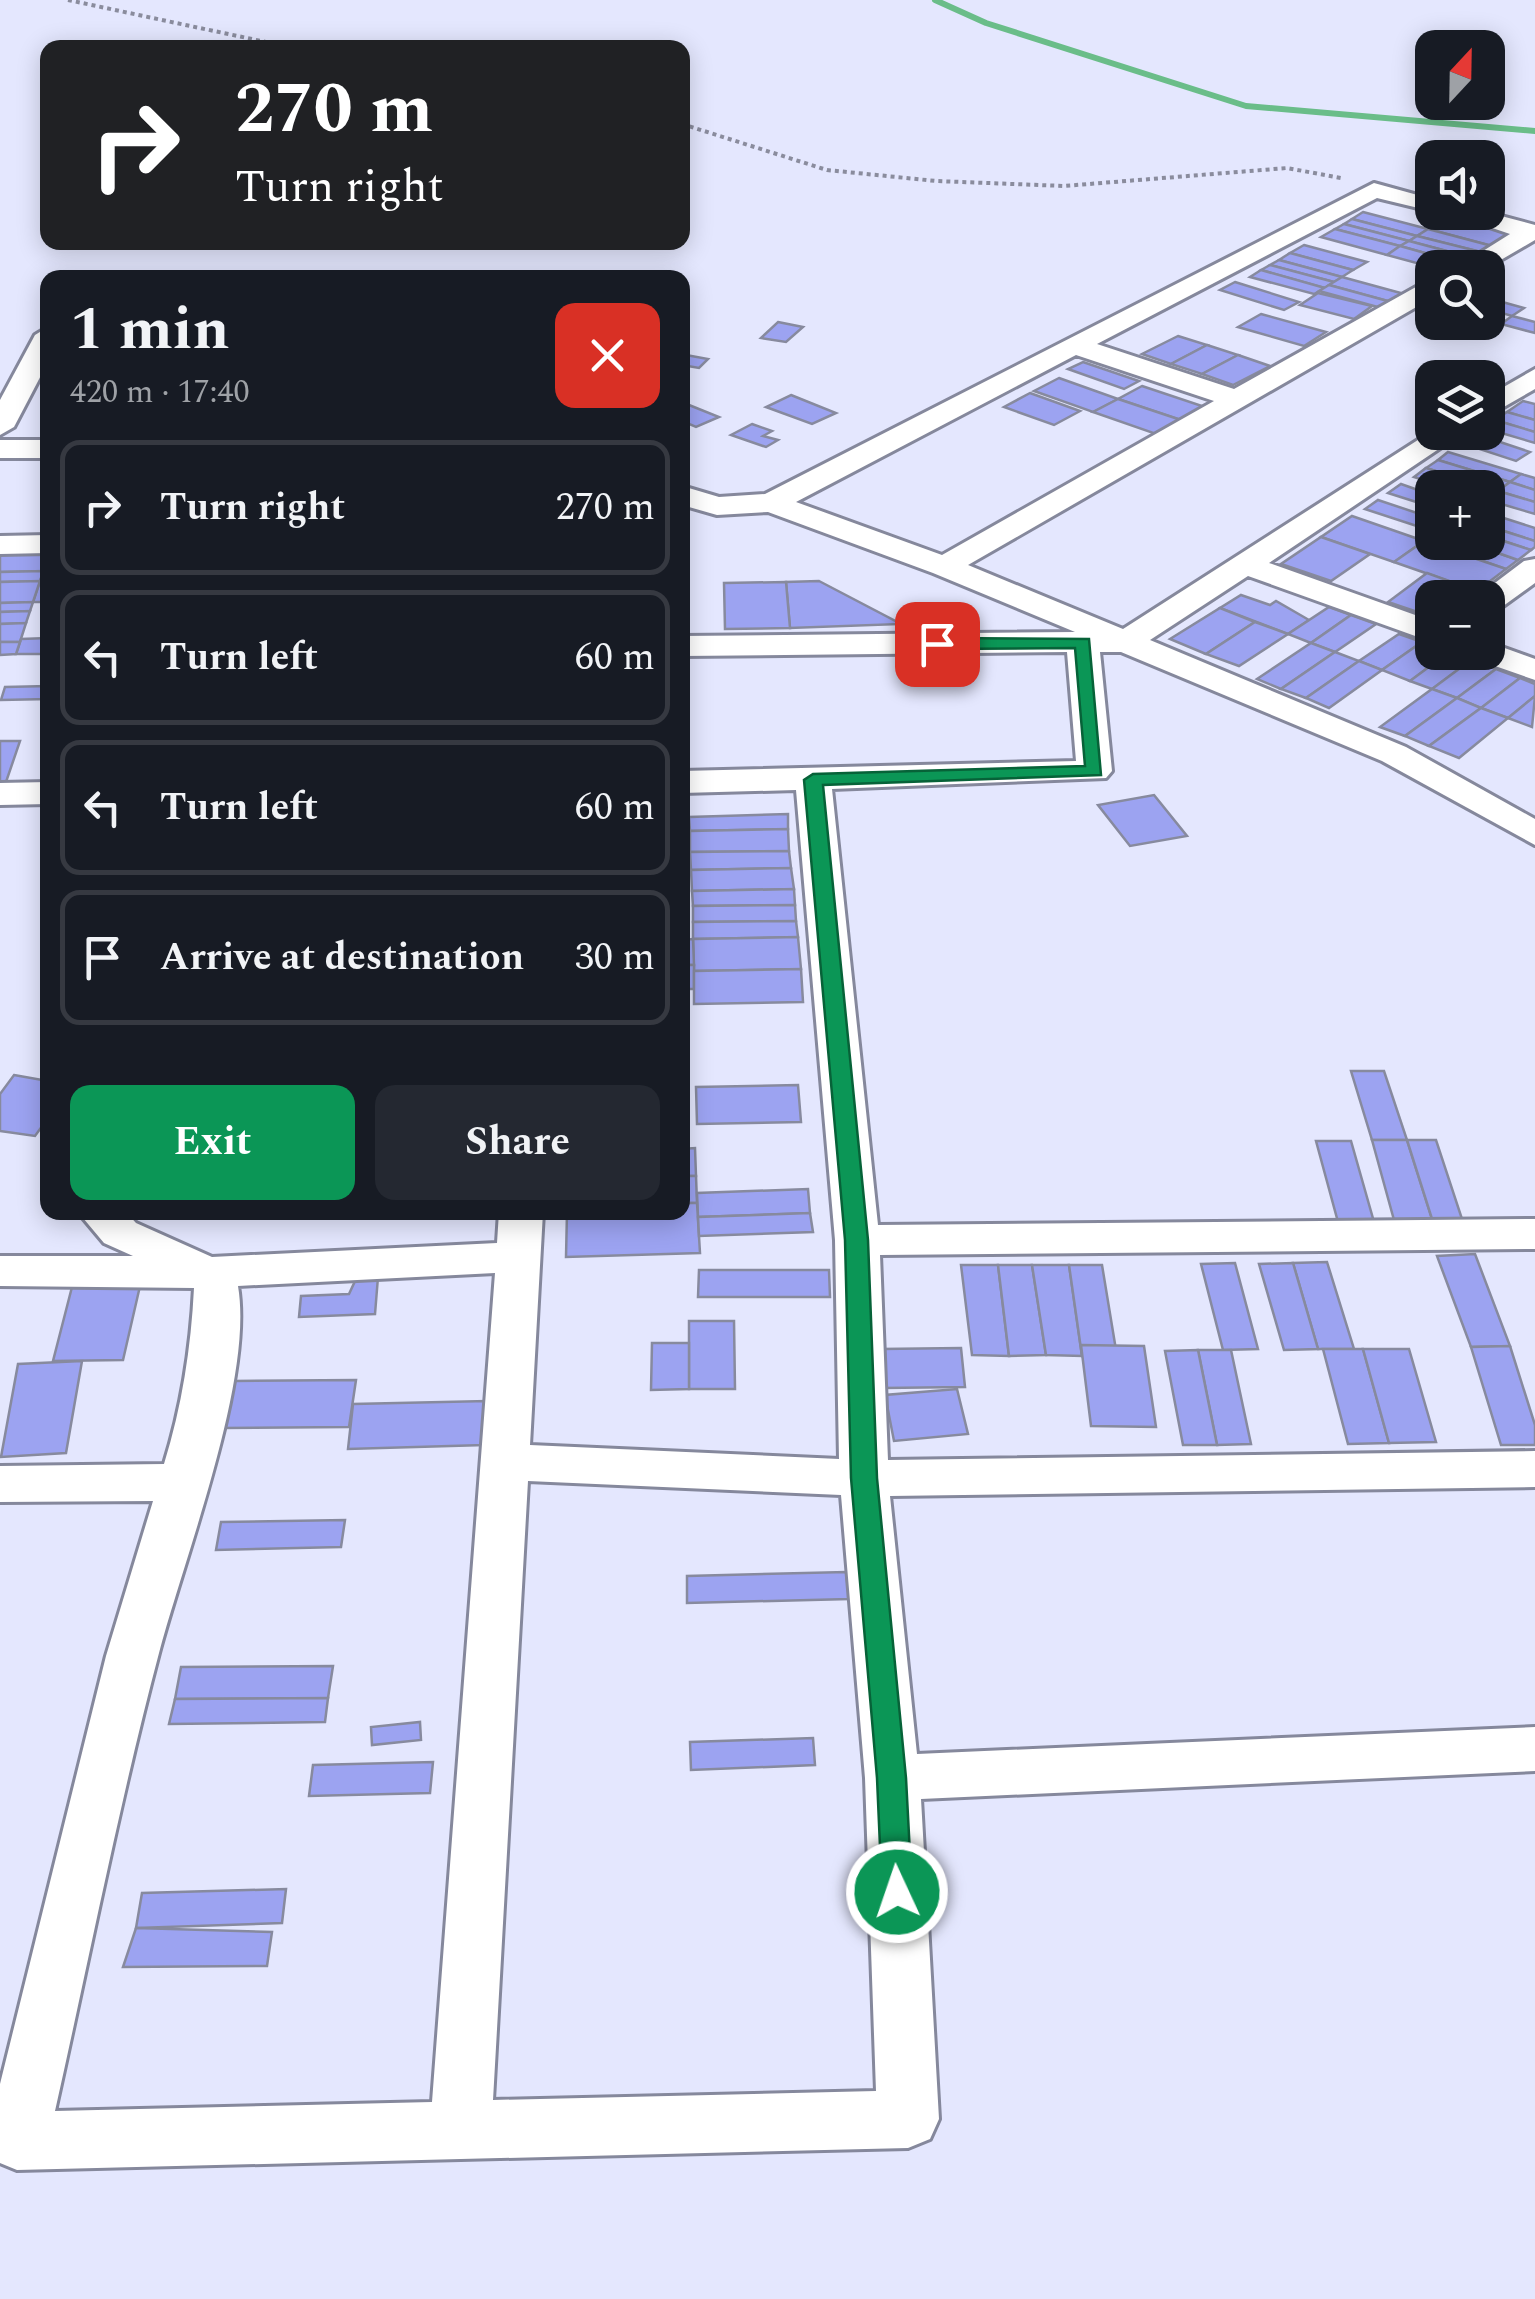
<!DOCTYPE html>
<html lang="en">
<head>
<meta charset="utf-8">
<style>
  :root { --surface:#171b24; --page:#242831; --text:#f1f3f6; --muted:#9ea1a6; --line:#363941; --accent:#0b9656 }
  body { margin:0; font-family:Spectral,serif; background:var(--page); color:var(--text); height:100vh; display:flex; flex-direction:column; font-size:38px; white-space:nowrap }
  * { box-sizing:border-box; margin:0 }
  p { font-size:32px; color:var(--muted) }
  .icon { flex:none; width:55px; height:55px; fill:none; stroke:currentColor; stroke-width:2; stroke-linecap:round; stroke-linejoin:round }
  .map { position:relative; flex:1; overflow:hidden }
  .panel { position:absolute; left:40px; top:270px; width:650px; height:950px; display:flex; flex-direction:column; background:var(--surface); border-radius:20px; box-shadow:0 5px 25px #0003 }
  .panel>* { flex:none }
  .top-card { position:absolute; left:40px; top:40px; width:650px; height:210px; border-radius:20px; box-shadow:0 5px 25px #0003; background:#202124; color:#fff; overflow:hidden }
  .needle { width:65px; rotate:22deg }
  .fabs { position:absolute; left:1415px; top:30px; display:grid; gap:20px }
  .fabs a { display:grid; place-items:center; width:90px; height:90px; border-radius:20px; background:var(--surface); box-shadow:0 5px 25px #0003; font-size:50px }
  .pin { position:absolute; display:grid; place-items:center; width:85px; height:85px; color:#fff; margin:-42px; border-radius:20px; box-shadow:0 5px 15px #0006 }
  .me { position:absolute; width:110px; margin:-55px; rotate:357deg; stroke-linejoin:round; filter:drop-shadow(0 0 8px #0008) }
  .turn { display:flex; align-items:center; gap:35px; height:210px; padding:0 30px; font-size:45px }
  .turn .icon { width:130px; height:130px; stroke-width:2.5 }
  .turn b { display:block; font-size:70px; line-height:85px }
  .round { display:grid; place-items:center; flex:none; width:105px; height:105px; border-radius:20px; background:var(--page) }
  .headline { display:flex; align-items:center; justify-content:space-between; height:170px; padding:0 30px }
  h1 { font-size:60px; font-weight:700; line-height:75px }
  .cta { display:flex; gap:20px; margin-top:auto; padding:20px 30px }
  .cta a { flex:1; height:115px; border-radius:20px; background:var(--accent); color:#fff; font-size:40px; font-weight:700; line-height:115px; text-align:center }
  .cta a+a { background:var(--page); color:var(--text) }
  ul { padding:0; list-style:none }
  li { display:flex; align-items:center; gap:30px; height:135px; margin:0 20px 15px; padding:0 10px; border:5px solid var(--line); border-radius:20px }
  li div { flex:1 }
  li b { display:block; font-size:38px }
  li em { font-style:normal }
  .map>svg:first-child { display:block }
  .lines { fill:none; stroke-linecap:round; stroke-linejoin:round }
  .stream { stroke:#6abd89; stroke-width:6 }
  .building { fill:#9ca3f1; stroke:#878a9e; stroke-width:2.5 }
  .minor-casing { stroke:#85889c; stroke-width:6 }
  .path { stroke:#8a8c9d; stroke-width:4; stroke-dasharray:4 4; stroke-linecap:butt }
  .minor { fill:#fff; fill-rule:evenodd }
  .route { fill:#0b9656; stroke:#076238; stroke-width:2.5 }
</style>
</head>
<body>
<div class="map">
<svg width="1535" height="2299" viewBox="0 0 1535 2299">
  <rect width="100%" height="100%" fill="#e4e7fe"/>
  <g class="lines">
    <!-- stream -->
    <polyline class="stream" points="935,0 986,23 1246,106 1535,131"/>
  </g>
  <!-- building -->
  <g class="building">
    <polygon points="1363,212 1428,229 1417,236 1352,219"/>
    <polygon points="1449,216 1513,233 1492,246 1428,229"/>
    <polygon points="1352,219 1417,236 1409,241 1344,224"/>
    <polygon points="1344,224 1409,241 1400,246 1335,229"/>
    <polygon points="1335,229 1400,246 1387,255 1321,237"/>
    <polygon points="1428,229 1492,246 1481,252 1417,236"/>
    <polygon points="1417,236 1481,252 1473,258 1409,241"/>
    <polygon points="1409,241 1473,258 1464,264 1400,246"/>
    <polygon points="1304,245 1367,262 1353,270 1290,253"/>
    <polygon points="1400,246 1464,264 1435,268 1387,255"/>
    <polygon points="1290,253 1353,270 1342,277 1279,260"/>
    <polygon points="1279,260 1342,277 1334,282 1270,265"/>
    <polygon points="1270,265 1334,282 1325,288 1261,270"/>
    <polygon points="1261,270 1325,288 1314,294 1250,277"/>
    <polygon points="1342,277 1408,295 1395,303 1329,285"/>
    <polygon points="1235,282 1299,302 1284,310 1220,290"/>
    <polygon points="1329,285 1395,303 1385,309 1319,291"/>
    <polygon points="1318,293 1372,306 1354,319 1300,305"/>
    <polygon points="1488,298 1524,308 1512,316 1488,309"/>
    <polygon points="1261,314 1326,332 1304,346 1238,327"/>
    <polygon points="1512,316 1535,322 1535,333 1501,324"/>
    <polygon points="778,322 803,327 786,342 761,338"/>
    <polygon points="1178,336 1207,345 1171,364 1142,354"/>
    <polygon points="1207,345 1238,355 1202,374 1171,364"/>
    <polygon points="686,355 708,359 699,368 682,365"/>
    <polygon points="1238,355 1270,366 1233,385 1202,374"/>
    <polygon points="1083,362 1139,381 1124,389 1068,369"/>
    <polygon points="1059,378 1118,399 1093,412 1034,391"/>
    <polygon points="1142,386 1205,407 1181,420 1118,399"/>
    <polygon points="1030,393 1080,411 1054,425 1004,407"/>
    <polygon points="791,395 836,413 812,424 766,407"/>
    <polygon points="1118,399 1181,420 1156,434 1093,412"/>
    <polygon points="1523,401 1535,404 1535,420 1507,412"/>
    <polygon points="689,405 719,417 696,427 682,421 682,408"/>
    <polygon points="1507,412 1535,420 1535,432 1495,420"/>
    <polygon points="1495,420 1535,432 1535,443 1488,429"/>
    <polygon points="752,424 772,431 763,436 778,440 766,447 731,435"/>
    <polygon points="1470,432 1530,452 1516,461 1455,441"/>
    <polygon points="1448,452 1521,474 1510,482 1438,460"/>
    <polygon points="1438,460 1510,482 1498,491 1426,468"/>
    <polygon points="1426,468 1498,491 1488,498 1488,488 1449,488 1414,477"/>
    <polygon points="1521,474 1535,478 1535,490 1510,482"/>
    <polygon points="1510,482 1535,490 1535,502 1498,491"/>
    <polygon points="1401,484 1432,495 1432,507 1388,493"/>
    <polygon points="1498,491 1535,502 1535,514 1488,500"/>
    <polygon points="1378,500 1432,518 1432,531 1365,509"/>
    <polygon points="1488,513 1535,528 1535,541 1488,526"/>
    <polygon points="1352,516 1424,541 1394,562 1321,537"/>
    <polygon points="1488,526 1535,541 1535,547 1531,550 1488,536"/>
    <polygon points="1432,535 1432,542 1467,542 1518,560 1506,569 1424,541"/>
    <polygon points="1488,536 1531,550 1518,560 1467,542 1488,542"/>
    <polygon points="1321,537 1370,554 1331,581 1281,564"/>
    <polygon points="1424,541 1506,569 1477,591 1394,562"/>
    <polygon points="48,552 44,571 0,572 0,553"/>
    <polygon points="44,571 40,581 0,582 0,572"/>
    <polygon points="1427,573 1477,591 1467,598 1432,598 1432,617 1388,602"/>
    <polygon points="41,578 48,578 48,602 33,602"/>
    <polygon points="40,581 33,602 0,603 0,582"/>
    <polygon points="819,581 901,624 790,628 786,582"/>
    <polygon points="786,582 790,628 725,629 724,583"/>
    <polygon points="682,585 688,585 687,628 682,628"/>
    <polygon points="1241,595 1270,605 1276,601 1309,620 1288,634 1220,608"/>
    <polygon points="33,602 30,611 0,612 0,603"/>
    <polygon points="1329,607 1351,615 1311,643 1288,634"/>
    <polygon points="1220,608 1255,622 1206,654 1170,639"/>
    <polygon points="30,611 26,623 0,624 0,612"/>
    <polygon points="1351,615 1376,624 1335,652 1311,643"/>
    <polygon points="1255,622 1288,634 1239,666 1206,654"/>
    <polygon points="26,623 20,642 0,642 0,624"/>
    <polygon points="1399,634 1422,642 1382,670 1359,661"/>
    <polygon points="48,638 48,654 16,654 21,639"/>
    <polygon points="0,642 20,642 16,654 0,655"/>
    <polygon points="1422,642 1432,646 1432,652 1449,652 1410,681 1382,670"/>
    <polygon points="1311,643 1335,652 1281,689 1257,679"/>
    <polygon points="1335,652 1359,661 1306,698 1281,689"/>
    <polygon points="1449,652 1471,660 1432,689 1410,681"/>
    <polygon points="1471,660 1496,669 1457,698 1432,689"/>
    <polygon points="1359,661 1382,670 1329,708 1306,698"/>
    <polygon points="1496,669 1520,678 1481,708 1457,698"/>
    <polygon points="1520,678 1535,684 1535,696 1508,718 1481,708"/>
    <polygon points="48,686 48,699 1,700 5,687"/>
    <polygon points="1432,689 1457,698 1405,736 1380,727"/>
    <polygon points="1535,696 1532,727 1508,718"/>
    <polygon points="1457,698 1481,708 1429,746 1405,736"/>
    <polygon points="1481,708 1508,718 1459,758 1429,746"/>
    <polygon points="0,741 20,741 6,782 0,782"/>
    <polygon points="1154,795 1187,836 1130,846 1098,805"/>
    <polygon points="788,814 788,829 690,831 689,817"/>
    <polygon points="788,829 789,851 690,852 690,831"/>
    <polygon points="789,851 791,868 691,870 690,852"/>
    <polygon points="791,868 794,889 692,891 691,870"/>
    <polygon points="794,889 795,905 693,906 692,891"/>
    <polygon points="795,905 796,921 693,922 693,906"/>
    <polygon points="796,921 798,937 693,939 693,922"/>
    <polygon points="798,937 801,969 694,971 693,939"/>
    <polygon points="693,939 694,965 682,965 682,940"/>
    <rect x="682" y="965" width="12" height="24"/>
    <polygon points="801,969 803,1002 694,1004 694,971"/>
    <polygon points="1351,1071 1384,1071 1407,1140 1372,1140"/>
    <polygon points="14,1075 48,1081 48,1118 35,1136 0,1131 0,1094"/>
    <polygon points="798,1085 801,1122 697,1124 696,1087"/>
    <polygon points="1372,1140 1407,1140 1432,1219 1394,1220"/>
    <polygon points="1407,1140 1436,1140 1462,1219 1432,1219"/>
    <polygon points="1316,1141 1351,1141 1374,1222 1338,1222"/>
    <polygon points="695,1148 696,1176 682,1176 682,1149"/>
    <polygon points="682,1176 696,1176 697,1203 682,1203"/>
    <polygon points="808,1189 810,1213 698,1217 697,1193"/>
    <polygon points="682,1203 697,1203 700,1253 566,1257 567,1212 682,1212"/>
    <polygon points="810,1213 813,1232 699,1236 698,1217"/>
    <polygon points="1475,1254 1510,1346 1471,1347 1437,1256"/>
    <polygon points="1327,1262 1354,1349 1318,1349 1293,1263"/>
    <polygon points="1235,1263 1258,1349 1223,1350 1201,1264"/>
    <polygon points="1293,1263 1318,1349 1284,1350 1259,1264"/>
    <polygon points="961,1265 998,1265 1009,1356 972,1355"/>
    <polygon points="998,1265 1032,1265 1046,1355 1009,1356"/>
    <polygon points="1032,1265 1069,1265 1082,1356 1046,1355"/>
    <polygon points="1069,1265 1102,1265 1117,1356 1082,1356"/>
    <polygon points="699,1270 829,1270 830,1297 698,1297"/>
    <polygon points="378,1277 375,1314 299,1317 301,1296 349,1294 356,1279"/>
    <polygon points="140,1286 123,1360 53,1361 72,1287"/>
    <polygon points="689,1321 734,1321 735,1389 689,1389"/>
    <polygon points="652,1343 689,1343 689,1389 651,1390"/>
    <polygon points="1081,1345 1144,1346 1156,1427 1091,1426"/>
    <polygon points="1510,1346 1535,1425 1535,1445 1501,1445 1471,1347"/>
    <polygon points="961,1348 965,1387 883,1388 881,1349"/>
    <polygon points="1323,1349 1363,1349 1389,1443 1348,1444"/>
    <polygon points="1363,1349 1409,1349 1436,1442 1389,1443"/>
    <polygon points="1198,1350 1231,1350 1251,1444 1217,1445"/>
    <polygon points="1198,1350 1217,1445 1183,1445 1165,1351"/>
    <polygon points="82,1361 66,1453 1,1457 18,1364"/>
    <polygon points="356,1380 349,1427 224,1428 234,1381"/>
    <polygon points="957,1389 968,1434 894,1441 885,1395"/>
    <polygon points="487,1401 484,1445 348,1449 353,1404"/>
    <polygon points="345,1520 341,1547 216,1550 221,1522"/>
    <polygon points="846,1572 849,1599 687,1603 687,1576"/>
    <polygon points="333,1666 328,1698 175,1699 181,1667"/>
    <polygon points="328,1698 325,1722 169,1724 175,1699"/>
    <polygon points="420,1722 421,1740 372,1745 371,1727"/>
    <polygon points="813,1738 815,1765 691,1770 690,1742"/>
    <polygon points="433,1762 430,1793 309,1796 313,1765"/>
    <polygon points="286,1889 282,1923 136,1928 142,1893"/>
    <polygon points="136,1928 272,1932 267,1966 123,1967"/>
  </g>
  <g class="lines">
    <defs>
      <g id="minor">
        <path d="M 1374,183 L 1432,199 L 1435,212 L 1377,198 L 1097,344 L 1234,389 L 1423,283 L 1432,280 L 1432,298 L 968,565 L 1123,629 L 1432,431 L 1464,432 L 1269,563 L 1432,621 L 1432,642 L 1248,576 L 1150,640 L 1406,747 L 1535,819 L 1535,845 L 1382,761 L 1121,652 L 1100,652 L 1112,771 L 1106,778 L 832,789 L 878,1225 L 1535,1219 L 1535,1249 L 880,1255 L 888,1460 L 1535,1451 L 1535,1487 L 890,1496 L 917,1754 L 1535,1727 L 1535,1771 L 921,1799 L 939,2119 L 930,2139 L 908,2148 L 17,2170 L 0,2163 L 0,2084 L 106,1656 L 153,1501 L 0,1502 L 0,1466 L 164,1464 C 182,1406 191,1348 194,1288 L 0,1286 L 0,1256 L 133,1256 L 104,1243 L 78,1212 L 126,1212 L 136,1223 L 212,1257 L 497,1243 L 499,1212 L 543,1212 L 530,1445 L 839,1459 L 835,1240 L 796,790 L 682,793 L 682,771 L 1076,761 L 1067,652 L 682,656 L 682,636 L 1075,632 L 933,573 L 768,512 L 717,515 L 682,505 L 682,486 L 719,497 L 765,494 ZM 1076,355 L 1214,401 L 942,555 L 796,502 ZM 495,1273 L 432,2102 L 55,2111 C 89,1959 119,1804 159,1653 C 184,1558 254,1379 238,1286 ZM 528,1481 L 841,1495 L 865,1778 L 876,2091 L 493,2100 Z"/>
        <polygon points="1445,212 1486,212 1535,225 1535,240 1487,268 1456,268 1510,234"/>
        <polygon points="48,327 48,362 14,427 0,435 0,400 35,335"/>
        <polygon points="1535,369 1535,389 1488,416 1488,396"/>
        <rect x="0" y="440" width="48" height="18"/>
        <polygon points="48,535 48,553 0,554 0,536"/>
        <polygon points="1535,559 1535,583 1499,609 1488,611 1488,598 1475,598 1524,561"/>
        <polygon points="1488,642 1535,659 1535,680 1475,659 1471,652 1488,652"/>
        <polygon points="48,782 48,804 0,805 0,783"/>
      </g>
    </defs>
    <!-- minor casing -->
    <use href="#minor" class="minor-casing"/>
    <!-- path -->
    <g class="path">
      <polyline points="68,0 294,48"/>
      <polyline points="682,124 827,170 936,181 1064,186 1287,168 1341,178"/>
    </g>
    <!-- minor -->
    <use href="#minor" class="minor"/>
  </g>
  <!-- route -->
  <polygon class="route" points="1089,639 1101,775 823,785 868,1240 877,1478 906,1778 912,1892 908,1901 897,1905 886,1901 882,1892 877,1778 851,1478 845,1240 804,780 813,774 1085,766 1075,648 937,649 929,644 937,638"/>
</svg>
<div class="fabs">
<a><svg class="needle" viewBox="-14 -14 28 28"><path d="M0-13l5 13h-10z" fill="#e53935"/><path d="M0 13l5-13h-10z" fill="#9ea1a6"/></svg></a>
<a><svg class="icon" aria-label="sound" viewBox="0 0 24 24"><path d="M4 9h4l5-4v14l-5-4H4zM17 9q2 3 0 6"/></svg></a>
<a><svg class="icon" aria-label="search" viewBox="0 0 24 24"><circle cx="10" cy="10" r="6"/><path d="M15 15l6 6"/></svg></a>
<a><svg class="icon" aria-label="layers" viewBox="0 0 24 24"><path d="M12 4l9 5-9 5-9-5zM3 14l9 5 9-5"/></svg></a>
<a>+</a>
<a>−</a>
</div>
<div class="pin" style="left:937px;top:644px;background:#d93025"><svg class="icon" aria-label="arrive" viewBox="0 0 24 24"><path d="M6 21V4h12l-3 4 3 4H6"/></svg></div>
<svg class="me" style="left:897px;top:1892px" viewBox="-20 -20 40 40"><circle r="17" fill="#0b9656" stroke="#fff" stroke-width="3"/><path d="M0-11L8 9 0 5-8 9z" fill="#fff"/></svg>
<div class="top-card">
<div class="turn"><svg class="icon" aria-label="right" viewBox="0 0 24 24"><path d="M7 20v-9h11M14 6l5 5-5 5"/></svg><div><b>270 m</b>Turn right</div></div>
</div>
<section class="panel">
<div class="headline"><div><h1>1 min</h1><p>420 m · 17:40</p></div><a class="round" style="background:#d93025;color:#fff"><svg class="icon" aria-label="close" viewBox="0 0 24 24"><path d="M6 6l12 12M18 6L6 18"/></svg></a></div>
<ul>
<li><svg class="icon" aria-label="right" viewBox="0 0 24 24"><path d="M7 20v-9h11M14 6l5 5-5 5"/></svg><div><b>Turn right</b></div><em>270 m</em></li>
<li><svg class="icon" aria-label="left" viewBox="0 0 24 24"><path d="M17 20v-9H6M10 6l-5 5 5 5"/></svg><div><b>Turn left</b></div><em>60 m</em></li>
<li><svg class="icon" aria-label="left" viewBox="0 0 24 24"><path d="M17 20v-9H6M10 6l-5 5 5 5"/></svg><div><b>Turn left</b></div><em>60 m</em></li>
<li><svg class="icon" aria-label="arrive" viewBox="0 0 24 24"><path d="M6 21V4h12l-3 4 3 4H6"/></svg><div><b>Arrive at destination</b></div><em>30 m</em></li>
</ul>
<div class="cta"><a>Exit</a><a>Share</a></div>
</section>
</div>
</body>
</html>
